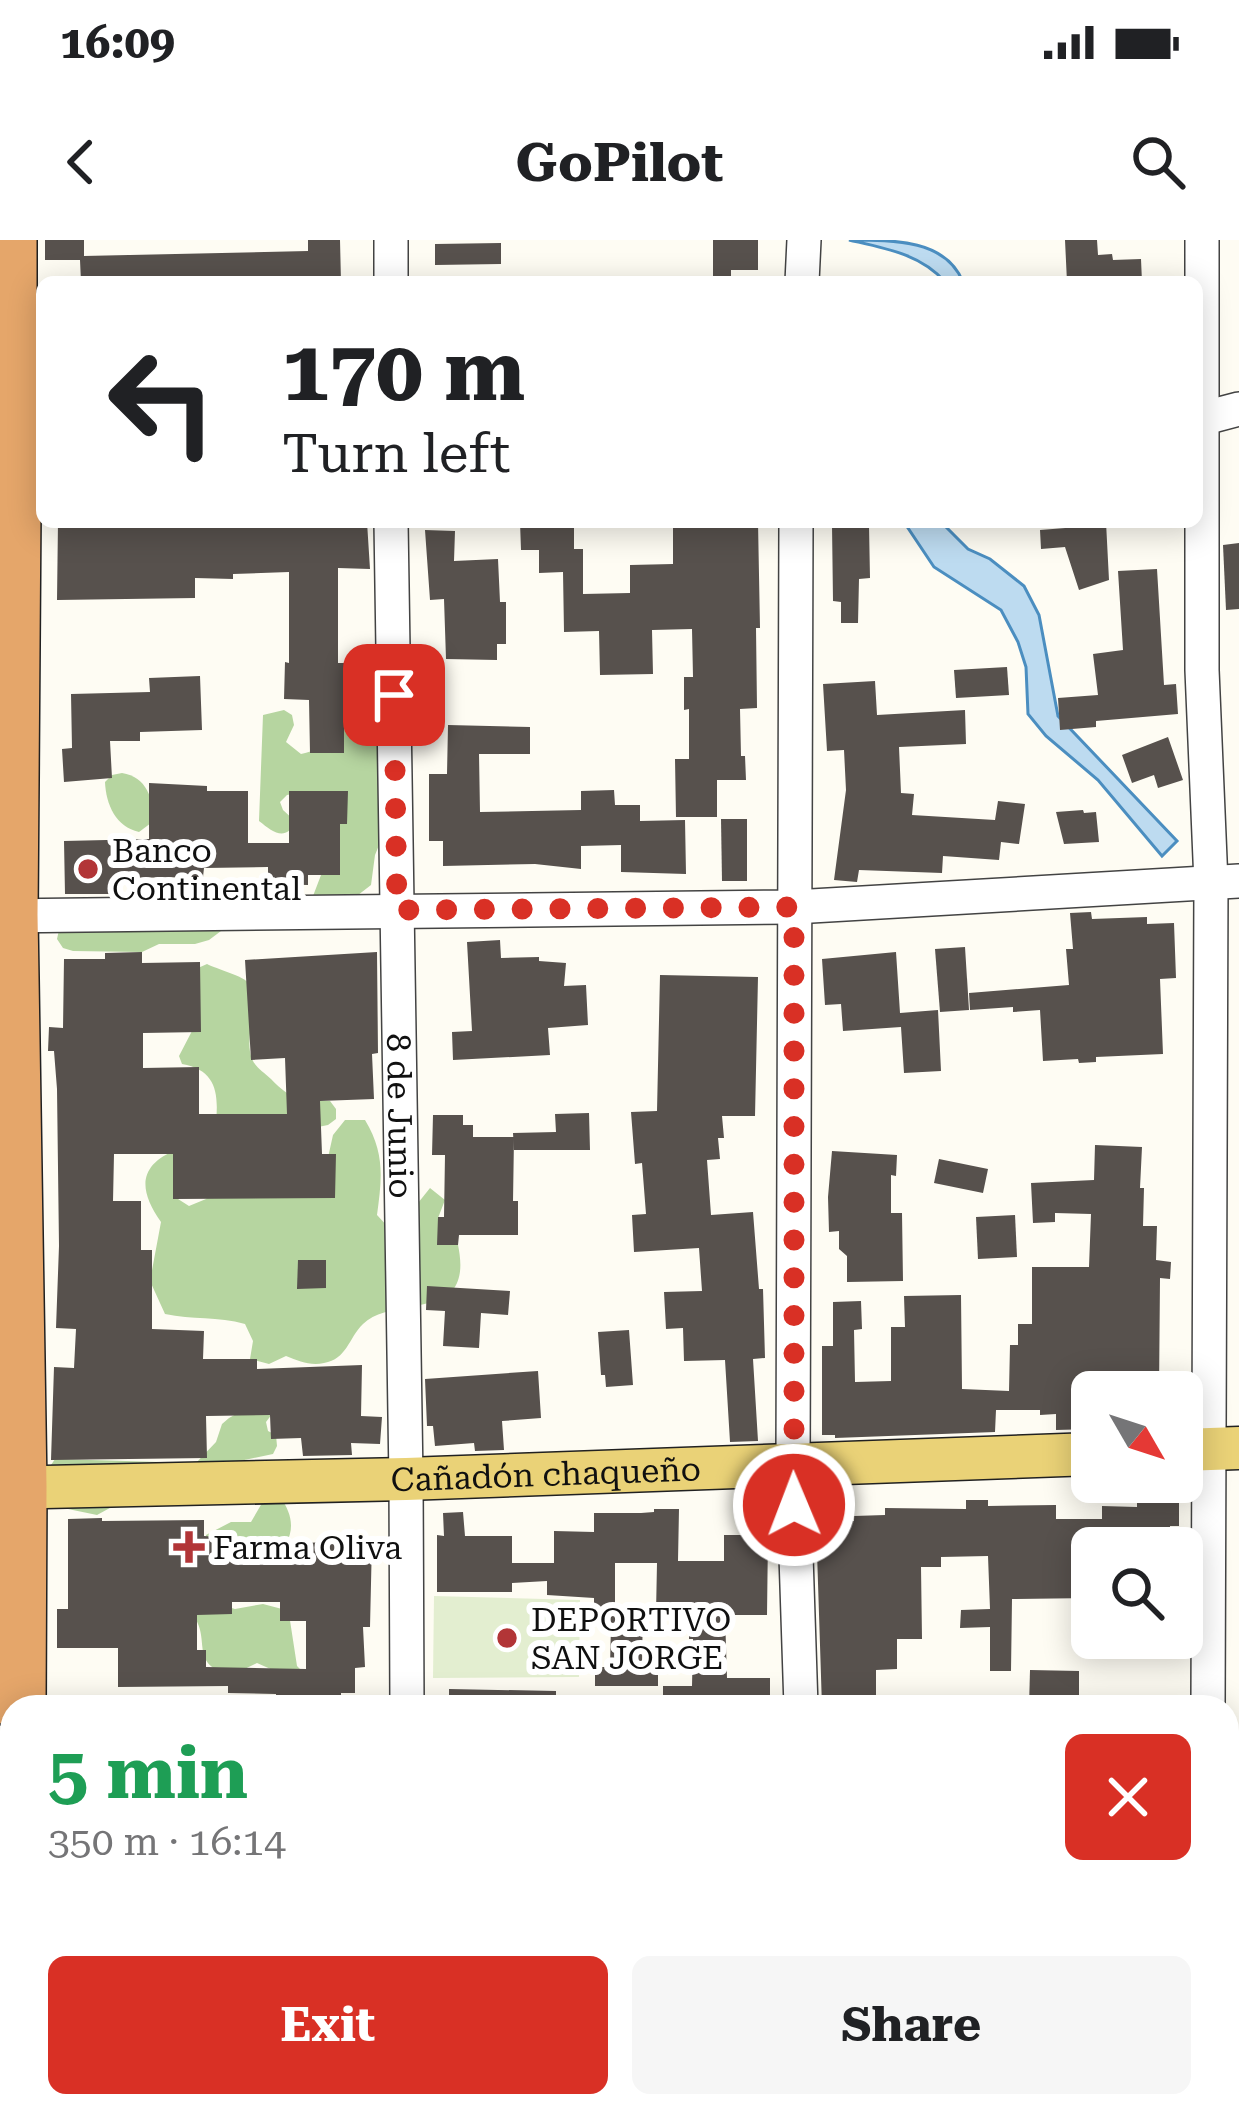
<!DOCTYPE html>
<html lang="en">
<head>
<meta charset="utf-8">
<style>
  :root { --surface:#fff; --page:#f6f6f6; --text:#202124; --muted:#757577; --accent:#d93025 }
  body { margin:0; font-family:"Roboto Serif",serif; background:var(--page); color:var(--text); height:100vh; display:flex; flex-direction:column; font-size:45px; white-space:nowrap }
  * { box-sizing:border-box; margin:0 }
  p { font-size:39px; color:var(--muted) }
  .icon { flex:none; width:66px; height:66px; fill:none; stroke:currentColor; stroke-width:2; stroke-linecap:round; stroke-linejoin:round }
  .map { position:relative; flex:1; overflow:hidden }
  .drawer { position:absolute; left:0px; top:1455px; width:1239px; height:423px; display:flex; flex-direction:column; background:var(--surface); border-radius:36px 36px 0 0; box-shadow:0 6px 30px #0003 }
  .drawer>* { flex:none }
  .banner { position:absolute; left:36px; top:36px; width:1167px; height:252px; border-radius:18px; box-shadow:0 6px 30px #0003; background:#fff; color:var(--text); overflow:hidden }
  .needle { width:78px; rotate:129deg }
  .fabs { position:absolute; left:1071px; top:1131px; display:grid; gap:24px }
  .fabs a { display:grid; place-items:center; width:132px; height:132px; border-radius:18px; background:var(--surface); box-shadow:0 6px 30px #0003; font-size:60px }
  .pin { position:absolute; display:grid; place-items:center; width:102px; height:102px; color:#fff; margin:-51px; border-radius:24px; box-shadow:0 6px 18px #0006 }
  .me { position:absolute; width:132px; margin:-66px; rotate:359deg; stroke-linejoin:round; filter:drop-shadow(0 0 9px #0008) }
  .turn { display:flex; align-items:center; gap:42px; height:252px; padding:0 48px; font-size:54px }
  .turn .icon { width:156px; height:156px; stroke-width:2.5 }
  .turn b { display:block; font-size:84px; line-height:102px }
  .round { display:grid; place-items:center; flex:none; width:126px; height:126px; border-radius:18px; background:var(--page) }
  .summary { display:flex; align-items:center; justify-content:space-between; height:204px; padding:0 48px }
  h1 { font-size:72px; font-weight:700; line-height:90px; color:#1e9e55 }
  .cta { display:flex; gap:24px; margin-top:auto; padding:24px 48px }
  .cta a { flex:1; height:138px; border-radius:18px; background:var(--accent); color:#fff; font-size:48px; font-weight:700; line-height:138px; text-align:center }
  .cta a+a { background:var(--page); color:var(--text) }
  .status { display:flex; justify-content:space-between; align-items:center; height:84px; padding:0 60px; background:var(--surface); direction:ltr }
  .status svg { height:33px; fill:currentColor }
  header { display:flex; justify-content:space-between; align-items:center; height:156px; padding:0 48px; background:var(--surface); font-size:54px; font-weight:700 }
  .map>svg:first-child { display:block }
  .green { fill:#d2e5c0 }
  .forest { fill:#b6d5a0 }
  .pitch { fill:#e3eed0 }
  .water { fill:#bddbf0; stroke:#4b8ec0; stroke-width:3 }
  .building { fill:#57514d; fill-rule:evenodd }
  .lines { fill:none; stroke-linecap:round; stroke-linejoin:round }
  .minor-casing { stroke:#434343; stroke-width:36 }
  .major-casing { stroke:#212121; stroke-width:45 }
  .highway-casing { stroke:#212121; stroke-width:54 }
  .minor { stroke:#fff; stroke-width:33 }
  .major { stroke:#ead277; stroke-width:42 }
  .highway { stroke:#e5a66a; stroke-width:51 }
  .route { stroke:#d93025; stroke-width:21; stroke-dasharray:0 37.8 }
  .poi-dot { fill:#b23537; stroke:#fff; stroke-width:4.5 }
  .labels { text-anchor:middle; stroke-width:12; stroke-linejoin:round; paint-order:stroke }
  .poi-label { font-size:33px; fill:#101010; stroke:#fff; text-anchor:start }
  .street-label { font-size:33px; fill:#101010; stroke:#fff }
</style>
</head>
<body>
<div class="status"><b>16:09</b><svg viewBox="0 0 49 12"><path d="M0 12V9h3v3zM5 12V6h3v6zM10 12V3h3v9zM15 12V0h3v12zM26 1h20v11H26zM47 4h2v5h-2z"/></svg></div>
<header><svg class="icon" aria-label="back" viewBox="0 0 24 24"><path d="M15 5l-7 7 7 7"/></svg>GoPilot<svg class="icon" aria-label="search" viewBox="0 0 24 24"><circle cx="10" cy="10" r="6"/><path d="M15 15l6 6"/></svg></header>
<div class="map">
<svg width="1239" height="1876" viewBox="0 0 1239 1876">
  <rect width="100%" height="100%" fill="#fefcf3"/>
  <!-- green -->
  <polygon class="green" points="1,1274 11,1274 12,1677 9,1679 3,1676"/>
  <!-- forest -->
  <g class="forest">
    <path d="M 359,464 L 370,464 L 383,526 L 386,588 L 375,615 L 371,645 L 340,669 L 313,656 L 331,609 L 298,553 L 287,555 L 280,562 L 283,570 L 296,582 C 285,602 273,592 259,581 L 263,475 L 284,470 L 292,475 L 294,485 L 286,502 L 301,514 C 330,509 342,485 359,464 Z"/>
    <path d="M 122,533 C 147,537 152,558 155,580 L 139,592 C 116,587 106,565 105,542 L 112,535 Z"/>
    <polygon points="225,688 209,700 195,704 159,704 142,712 73,711 63,708 57,699 59,690"/>
    <path d="M 207,724 C 216,729 245,736 249,744 C 261,766 243,796 252,819 C 256,828 264,832 271,839 C 291,860 301,861 330,861 L 336,869 L 336,879 L 328,885 L 318,887 L 216,882 C 219,851 215,830 182,824 L 179,816 L 192,791 L 198,728 Z"/>
    <path d="M 345,880 L 365,880 C 385,913 382,938 377,975 L 389,988 L 406,978 L 430,948 L 445,960 L 438,978 L 441,998 L 458,1005 C 461,1020 463,1038 452,1051 C 435,1071 386,1062 363,1084 C 348,1099 347,1119 324,1123 C 310,1126 299,1121 286,1116 L 269,1124 L 250,1119 L 253,1101 L 245,1084 C 218,1076 192,1080 165,1074 L 150,1041 L 161,982 C 138,949 138,925 178,909 L 178,959 L 189,966 L 206,959 L 218,945 L 325,931 L 333,895 Z"/>
    <polygon points="278,1166 266,1182 268,1191 276,1195 277,1206 273,1214 226,1224 119,1263 97,1275 68,1269 59,1264 49,1228 55,1219 196,1223 216,1202 222,1184 229,1178 238,1173"/>
    <path d="M 265,1258 L 281,1258 C 291,1273 295,1287 286,1304 L 206,1300 L 206,1295 L 231,1282 L 251,1282 Z"/>
    <path d="M 263,1364 L 282,1369 L 289,1374 L 297,1426 L 303,1432 L 275,1431 L 257,1423 L 230,1436 C 189,1422 211,1403 194,1376 L 225,1366 L 235,1369 Z"/>
  </g>
  <!-- pitch -->
  <polygon class="pitch" points="434,1356 580,1360 579,1437 433,1438"/>
  <!-- water -->
  <g class="water">
    <path d="M 849,0 C 896,0 946,0 963,42 L 945,42 C 921,14 884,8 849,0 Z"/>
    <polygon points="904,282 941,282 968,309 990,319 1024,346 1039,375 1058,476 1177,601 1162,616 1098,540 1046,496 1028,474 1026,427 1018,402 1001,370 934,327"/>
  </g>
  <!-- building -->
  <g class="building">
    <polygon points="45,0 84,0 84,16 308,11 308,0 340,0 341,42 81,42 80,20 45,20"/>
    <polygon points="713,0 758,0 758,30 731,30 731,42 713,42"/>
    <polygon points="1065,0 1097,0 1098,15 1112,14 1113,20 1141,19 1142,42 1067,42"/>
    <polygon points="501,3 501,24 435,25 435,4"/>
    <polygon points="58,282 367,282 370,329 338,328 338,423 349,423 348,460 344,460 344,513 310,513 309,460 284,459 285,422 289,423 289,332 233,334 233,339 195,338 195,358 57,360"/>
    <polygon points="520,282 574,282 574,309 583,309 583,354 630,353 630,325 673,324 673,282 758,282 760,388 756,388 757,468 740,469 741,516 745,516 746,540 717,540 717,577 676,577 675,519 689,519 689,469 684,470 684,437 693,437 692,389 652,390 653,434 600,435 599,391 564,392 563,332 539,333 539,310 521,310"/>
    <polygon points="1106,282 1109,340 1079,350 1065,307 1041,309 1040,290 1078,287 1078,283"/>
    <polygon points="832,285 869,285 870,338 859,339 858,383 841,383 841,362 833,361"/>
    <polygon points="425,290 455,291 454,321 498,319 500,362 506,362 506,404 497,404 497,420 446,419 444,359 430,360"/>
    <polygon points="1239,303 1239,369 1226,370 1223,305"/>
    <polygon points="1157,329 1164,445 1176,444 1178,474 1096,481 1096,487 1060,490 1058,458 1098,455 1093,414 1123,410 1118,331"/>
    <polygon points="1007,427 1009,455 956,458 954,430"/>
    <polygon points="200,436 202,490 140,492 140,501 110,501 112,538 64,542 62,509 72,508 71,454 150,452 149,438"/>
    <polygon points="875,441 877,475 965,470 966,504 899,507 901,553 914,554 912,575 995,580 998,561 1025,564 1019,604 1001,602 999,620 943,616 942,633 859,630 857,642 834,640 846,550 844,510 827,511 823,444"/>
    <polygon points="448,485 530,487 530,514 479,514 480,572 581,570 581,551 614,550 615,565 640,565 640,581 685,580 686,634 621,632 621,605 581,606 581,629 535,624 443,626 443,601 429,601 429,534 447,534"/>
    <polygon points="1168,497 1183,540 1158,548 1154,535 1132,543 1122,515"/>
    <polygon points="149,543 207,546 207,551 248,551 248,603 289,603 289,551 348,551 347,584 340,584 340,635 308,635 308,645 268,644 268,627 204,628 203,637 112,638 113,654 65,654 64,601 149,599"/>
    <polygon points="1083,570 1084,573 1096,572 1099,602 1064,604 1056,572"/>
    <polygon points="721,579 747,579 747,641 722,641"/>
    <polygon points="1091,672 1092,679 1147,677 1147,684 1174,683 1176,738 1160,739 1163,814 1096,817 1096,822 1079,823 1078,819 1043,821 1040,770 1013,772 1013,767 970,770 969,753 1069,745 1066,709 1073,709 1070,673"/>
    <polygon points="500,700 501,718 539,717 539,721 566,723 564,746 586,745 588,785 548,788 550,815 453,820 452,792 472,791 467,702"/>
    <polygon points="965,707 969,770 940,772 935,709"/>
    <polygon points="142,712 142,723 200,722 201,792 143,793 143,828 199,827 199,874 287,874 285,818 251,820 245,720 377,712 378,813 372,814 374,859 320,861 322,914 336,914 335,958 173,959 173,914 114,914 113,961 141,961 141,1010 152,1010 152,1089 204,1091 203,1119 257,1119 257,1129 362,1125 361,1176 382,1177 380,1204 351,1203 352,1215 303,1216 301,1198 271,1199 270,1175 206,1176 207,1218 51,1220 54,1127 74,1128 76,1089 56,1088 59,1006 57,849 54,811 48,811 49,787 63,788 64,719 105,719 105,713"/>
    <polygon points="896,712 900,773 938,770 941,831 904,833 901,787 843,791 841,764 825,765 822,719"/>
    <polygon points="660,735 758,737 755,876 722,876 724,898 718,898 720,919 707,920 711,975 753,972 759,1049 763,1049 765,1118 753,1119 758,1201 730,1202 725,1120 684,1121 683,1088 666,1089 664,1052 702,1051 699,1008 634,1012 632,975 646,974 642,923 635,924 631,872 657,871"/>
    <polygon points="589,873 590,910 514,910 513,893 556,892 555,874"/>
    <polygon points="433,875 463,875 463,885 473,885 473,897 514,897 513,961 518,961 518,995 459,995 458,1005 437,1005 438,977 444,977 445,915 432,915"/>
    <polygon points="1095,905 1142,907 1140,948 1144,948 1143,986 1157,986 1156,1020 1171,1022 1170,1039 1160,1038 1159,1152 1092,1152 1092,1189 1056,1190 1056,1174 1040,1175 1040,1170 996,1170 995,1192 835,1198 835,1195 822,1195 822,1106 833,1106 833,1062 861,1061 862,1089 854,1090 855,1142 891,1141 891,1087 905,1087 904,1056 961,1055 962,1149 1009,1151 1010,1105 1018,1105 1018,1084 1032,1084 1032,1027 1089,1027 1091,974 1055,973 1055,982 1033,983 1031,943 1094,940"/>
    <polygon points="832,911 897,915 896,936 891,935 891,973 902,973 903,1041 847,1042 847,1016 839,1009 839,991 829,992 828,957"/>
    <polygon points="939,919 988,929 983,953 934,943"/>
    <polygon points="1015,975 1017,1017 978,1019 976,977"/>
    <polygon points="298,1020 326,1020 326,1048 297,1049"/>
    <polygon points="427,1046 510,1051 508,1075 481,1073 479,1108 443,1106 445,1071 426,1070"/>
    <polygon points="629,1090 633,1145 606,1147 605,1135 601,1135 598,1092"/>
    <polygon points="538,1131 541,1178 502,1181 504,1210 475,1211 474,1203 435,1206 433,1186 427,1186 425,1139"/>
    <polygon points="1137,1252 1179,1252 1179,1286 1170,1286 1170,1308 1092,1308 1092,1358 1012,1359 1011,1431 990,1431 990,1387 960,1388 961,1370 990,1369 988,1316 941,1317 941,1327 921,1327 922,1399 897,1399 897,1429 876,1430 876,1459 842,1460 842,1467 822,1467 816,1281 854,1281 854,1276 885,1275 885,1268 966,1269 966,1260 988,1260 988,1266 1056,1265 1056,1279 1102,1279 1102,1266 1137,1267"/>
    <polygon points="741,1267 763,1267 763,1295 768,1295 767,1375 725,1375 727,1438 770,1438 770,1467 663,1467 663,1446 692,1446 693,1399 689,1399 689,1373 656,1373 657,1323 615,1323 615,1365 643,1366 642,1424 658,1424 658,1446 595,1446 595,1427 610,1427 611,1384 594,1384 594,1358 547,1355 547,1341 512,1343 512,1352 437,1352 437,1295 444,1296 443,1273 463,1272 465,1296 512,1296 512,1323 554,1323 554,1291 594,1292 594,1273 641,1273 654,1272 654,1269 679,1269 678,1321 724,1321 724,1295 741,1295"/>
    <path d="M 102,1278 L 102,1281 L 204,1280 L 204,1296 L 304,1303 L 372,1300 L 370,1387 L 363,1387 L 365,1427 L 355,1428 L 355,1453 L 341,1453 L 341,1467 L 276,1467 L 276,1454 L 228,1453 L 228,1446 L 118,1447 L 118,1408 L 57,1408 L 57,1369 L 68,1369 L 68,1279 ZM 232,1362 L 280,1362 L 280,1381 L 306,1381 L 306,1429 L 206,1427 L 206,1410 L 197,1410 L 197,1375 L 232,1374 Z"/>
    <polygon points="1030,1430 1079,1431 1079,1467 1029,1467"/>
    <polygon points="449,1449 556,1451 556,1467 449,1467"/>
  </g>
  <g class="lines">
    <defs>
      <g id="minor">
        <polyline points="1202,0 1202,430 1211,643 1208,1467"/>
        <polyline points="391,42 391,0"/>
        <polyline points="802,42 804,0"/>
        <polyline points="1197,180 1239,169"/>
        <path id="s1" d="M 391,282 L 406,1239 L 407,1467"/>
        <polyline points="796,282 793,1225 801,1467"/>
        <polyline points="0,676 794,667 1239,641"/>
        <polyline points="1227,1609 1239,1608"/>
        <polyline points="407,1866 407,1876"/>
        <polyline points="840,1866 844,1876"/>
        <polyline points="1218,1876 1239,1873"/>
      </g>
      <g id="major">
        <polyline points="1182,1210 1239,1208"/>
        <path id="s2" d="M 0,1248 L 406,1239 L 1092,1214"/>
        <polyline points="0,1710 12,1708"/>
        <polyline points="0,1740 12,1739"/>
      </g>
      <g id="highway">
        <polyline points="11,0 11,211 15,270 12,675 21,1247 20,1467"/>
        <polyline points="20,1866 20,1876"/>
      </g>
    </defs>
    <!-- minor casing -->
    <use href="#minor" class="minor-casing"/>
    <!-- major casing -->
    <use href="#major" class="major-casing"/>
    <!-- highway casing -->
    <use href="#highway" class="highway-casing"/>
    <!-- minor -->
    <use href="#minor" class="minor"/>
    <!-- major -->
    <use href="#major" class="major"/>
    <!-- highway -->
    <use href="#highway" class="highway"/>
  </g>
  <g class="lines">
    <!-- route -->
    <polyline class="route" points="394,455 397,670 794,667 794,1265"/>
  </g>
  <!-- markers -->
  <g class="poi-dot">
    <circle cx="88" cy="629" r="12"/>
    <path d="M183 1289h12v12h12v12h-12v12h-12v-12h-12v-12h12z"/>
    <circle cx="507" cy="1398" r="12"/>
  </g>
  <g class="labels">
    <!-- poi labels -->
    <g class="poi-label">
      <text x="112" y="622">Banco<tspan x="112" dy="38">Continental</tspan></text>
      <text x="213" y="1319">Farma Oliva</text>
      <text x="531" y="1391">DEPORTIVO<tspan x="531" dy="38">SAN JORGE</tspan></text>
    </g>
    <!-- street labels -->
    <g class="street-label">
      <text dy="12" stroke="none"><textPath href="#s1" startOffset="594">8 de Junio</textPath></text>
      <text dy="12" stroke="none"><textPath href="#s2" startOffset="546">Cañadón chaqueño</textPath></text>
    </g>
  </g>
</svg>
<div class="fabs">
<a><svg class="needle" viewBox="-14 -14 28 28"><path d="M0-13l5 13h-10z" fill="#e53935"/><path d="M0 13l5-13h-10z" fill="#757577"/></svg></a>
<a><svg class="icon" aria-label="search" viewBox="0 0 24 24"><circle cx="10" cy="10" r="6"/><path d="M15 15l6 6"/></svg></a>
</div>
<div class="pin" style="left:394px;top:455px;background:#d93025"><svg class="icon" aria-label="arrive" viewBox="0 0 24 24"><path d="M6 21V4h12l-3 4 3 4H6"/></svg></div>
<svg class="me" style="left:794px;top:1265px" viewBox="-20 -20 40 40"><circle r="17" fill="#d93025" stroke="#fff" stroke-width="3"/><path d="M0-11L8 9 0 5-8 9z" fill="#fff"/></svg>
<div class="banner">
<div class="turn"><svg class="icon" aria-label="left" viewBox="0 0 24 24"><path d="M17 20v-9H6M10 6l-5 5 5 5"/></svg><div><b>170 m</b>Turn left</div></div>
</div>
<section class="drawer">
<div class="summary"><div><h1>5 min</h1><p>350 m · 16:14</p></div><a class="round" style="background:#d93025;color:#fff"><svg class="icon" aria-label="close" viewBox="0 0 24 24"><path d="M6 6l12 12M18 6L6 18"/></svg></a></div>
<div class="cta"><a>Exit</a><a>Share</a></div>
</section>
</div>
</body>
</html>
